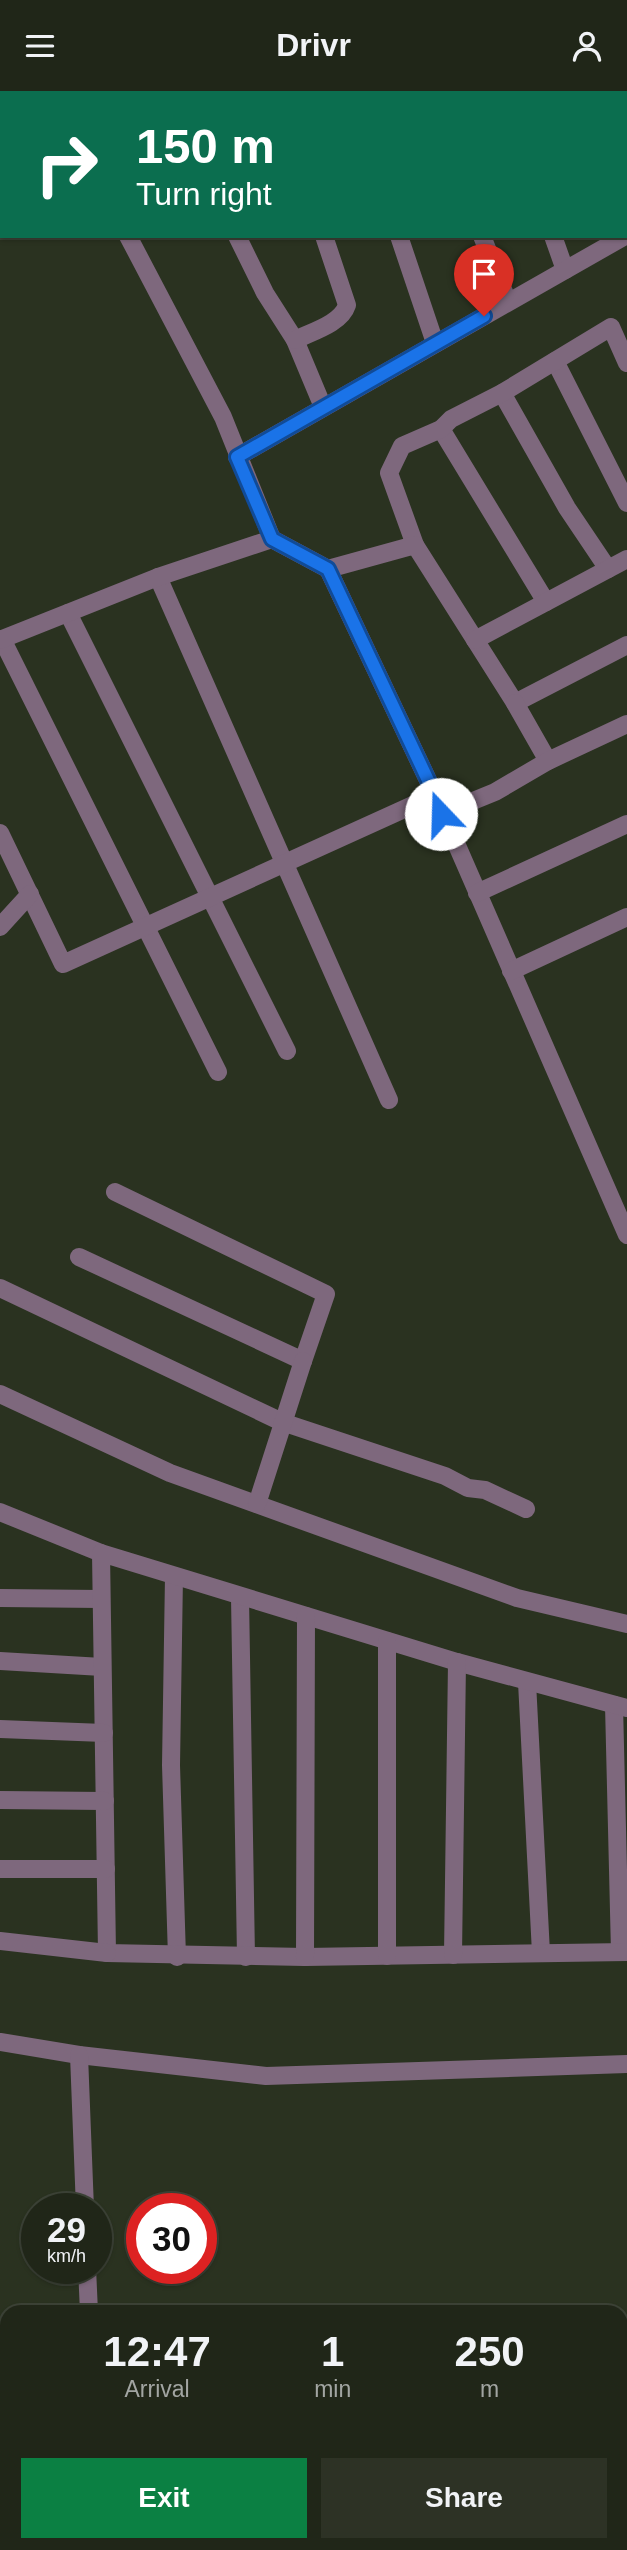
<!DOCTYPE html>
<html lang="en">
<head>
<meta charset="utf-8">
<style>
  :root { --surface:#202618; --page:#2d3225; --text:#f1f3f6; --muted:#a2a5a2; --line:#3d4337; --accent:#0b8043 }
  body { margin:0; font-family:Helvetica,sans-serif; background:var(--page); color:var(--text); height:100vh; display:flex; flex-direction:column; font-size:26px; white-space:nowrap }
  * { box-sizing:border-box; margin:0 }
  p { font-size:23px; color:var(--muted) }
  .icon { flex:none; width:38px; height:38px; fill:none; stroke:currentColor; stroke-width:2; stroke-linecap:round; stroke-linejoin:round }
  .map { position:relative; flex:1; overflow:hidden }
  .sheet { position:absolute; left:0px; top:2214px; width:628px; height:247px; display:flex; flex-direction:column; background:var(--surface); border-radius:21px 21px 0 0; box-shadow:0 2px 5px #0004,0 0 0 2px var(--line) }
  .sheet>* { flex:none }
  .guide { position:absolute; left:0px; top:0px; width:628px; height:147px; box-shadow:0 2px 5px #0004,0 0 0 2px var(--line); background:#0b6e4f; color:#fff; overflow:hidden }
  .speed { position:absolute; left:21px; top:2102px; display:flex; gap:14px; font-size:35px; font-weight:700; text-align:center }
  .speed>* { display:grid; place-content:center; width:91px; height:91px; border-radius:50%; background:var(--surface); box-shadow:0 2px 5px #0004,0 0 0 2px var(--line); line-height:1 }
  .speed small { font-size:18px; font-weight:400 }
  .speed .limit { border:10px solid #d22; background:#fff; color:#111 }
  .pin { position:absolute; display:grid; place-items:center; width:60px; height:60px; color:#fff; margin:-72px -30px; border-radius:50% 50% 50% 0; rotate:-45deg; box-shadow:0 0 7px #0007 }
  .pin .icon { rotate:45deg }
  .me { position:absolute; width:77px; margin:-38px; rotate:339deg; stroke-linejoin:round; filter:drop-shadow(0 0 5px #0008) }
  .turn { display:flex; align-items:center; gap:24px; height:147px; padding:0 21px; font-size:32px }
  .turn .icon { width:91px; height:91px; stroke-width:2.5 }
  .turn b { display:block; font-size:49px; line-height:60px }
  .eta { display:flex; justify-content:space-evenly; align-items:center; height:119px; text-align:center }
  .eta b { font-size:42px; font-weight:600; line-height:49px }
  .primary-button { display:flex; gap:14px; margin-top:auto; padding:14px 21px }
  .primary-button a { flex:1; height:80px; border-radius:0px; background:var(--accent); color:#fff; font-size:28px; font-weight:600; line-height:80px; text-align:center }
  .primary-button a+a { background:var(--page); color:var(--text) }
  header { display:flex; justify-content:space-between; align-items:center; height:91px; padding:0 21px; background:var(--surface); font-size:32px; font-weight:600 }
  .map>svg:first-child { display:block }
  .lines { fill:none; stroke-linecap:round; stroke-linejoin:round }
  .minor { stroke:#7e687d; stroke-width:18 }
  .route-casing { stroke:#114b97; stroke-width:18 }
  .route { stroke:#1a73e8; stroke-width:12 }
</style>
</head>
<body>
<header><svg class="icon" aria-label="menu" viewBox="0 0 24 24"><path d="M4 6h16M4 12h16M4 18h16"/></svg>Drivr<svg class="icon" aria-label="person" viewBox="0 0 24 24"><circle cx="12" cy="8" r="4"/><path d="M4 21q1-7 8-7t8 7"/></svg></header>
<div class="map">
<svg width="627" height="2459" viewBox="0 0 627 2459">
  <rect width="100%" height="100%" fill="#2a3220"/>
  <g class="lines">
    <!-- minor -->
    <g class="minor">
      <polyline points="53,0 54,2"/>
      <polyline points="163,0 164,2"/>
      <polyline points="269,0 270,2"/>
      <polyline points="349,0 349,2"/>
      <polyline points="427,0 427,2"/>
      <polyline points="500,0 501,2"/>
      <polyline points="571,0 572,2"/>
      <polyline points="15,2 19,0"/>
      <polyline points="183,2 186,0"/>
      <polyline points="0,9 2,8"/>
      <polyline points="0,85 2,85"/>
      <polyline points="128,145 223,326 272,448 328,478 435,704 627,1144"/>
      <polyline points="237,145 265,202 295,249 323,316"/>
      <polyline points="399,145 435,252"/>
      <polyline points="482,145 508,211"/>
      <polyline points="553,145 565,179"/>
      <path d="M 295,249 C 311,241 341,233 347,214 L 324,145"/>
      <polyline points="555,270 627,412"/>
      <polyline points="502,302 567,417 608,478"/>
      <polyline points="441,338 546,511"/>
      <polyline points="237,366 625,145"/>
      <polyline points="415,454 389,382 402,355 441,338 451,328 502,302 611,236 627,272"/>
      <polyline points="328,478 415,454 515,612 627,554"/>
      <polyline points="158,486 389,1009"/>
      <polyline points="68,522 287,960"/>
      <polyline points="2,548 218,981"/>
      <polyline points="0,549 158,486 272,448"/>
      <polyline points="475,549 627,468"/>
      <polyline points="515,612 548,670"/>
      <polyline points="441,723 495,701 548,670 627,633"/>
      <polyline points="0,742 63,873 435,704"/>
      <polyline points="477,802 627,733"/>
      <polyline points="0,836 30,803"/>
      <polyline points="511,880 627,826"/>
      <polyline points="79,1166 303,1270 326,1203 115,1101"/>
      <polyline points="0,1197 282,1331 445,1385 468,1397 485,1399 526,1418"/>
      <polyline points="0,1303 170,1382 517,1507 627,1533"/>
      <polyline points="257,1413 303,1270"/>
      <polyline points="0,1421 101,1462"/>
      <polyline points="174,1485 171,1674 177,1866"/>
      <polyline points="240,1506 246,1866"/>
      <polyline points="0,1507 101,1508"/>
      <polyline points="0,1570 102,1576"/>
      <polyline points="527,1591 541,1862"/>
      <polyline points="614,1614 620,1861"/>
      <polyline points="627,1617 457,1571 101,1462 107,1862 305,1866 627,1861"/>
      <polyline points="0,1638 104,1642"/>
      <polyline points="0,1709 105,1710"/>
      <polyline points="0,1778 106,1778"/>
      <polyline points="0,1850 107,1862"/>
      <polyline points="453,1864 457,1571"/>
      <polyline points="387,1865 387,1550"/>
      <polyline points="305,1866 306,1525"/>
      <polyline points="0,1951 79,1964 266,1985 627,1973"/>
      <polyline points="79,1964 85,2118"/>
      <polyline points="87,2177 89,2221"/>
      <polyline points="110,2454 110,2459"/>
    </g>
  </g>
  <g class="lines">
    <defs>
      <polyline id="route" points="441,723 435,704 328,478 272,448 237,366 484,225"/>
    </defs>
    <!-- route casing -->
    <use href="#route" class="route-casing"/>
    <!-- route -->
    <use href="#route" class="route"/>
  </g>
</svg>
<div class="speed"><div>29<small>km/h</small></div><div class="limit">30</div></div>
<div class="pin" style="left:484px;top:225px;background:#d93025"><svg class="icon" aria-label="arrive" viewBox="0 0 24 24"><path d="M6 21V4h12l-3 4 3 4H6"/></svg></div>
<svg class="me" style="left:441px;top:723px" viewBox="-20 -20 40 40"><circle r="19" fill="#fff"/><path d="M0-13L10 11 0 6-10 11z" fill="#1a73e8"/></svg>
<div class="guide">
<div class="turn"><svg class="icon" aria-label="right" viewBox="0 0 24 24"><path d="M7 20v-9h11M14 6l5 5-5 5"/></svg><div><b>150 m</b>Turn right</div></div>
</div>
<section class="sheet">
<div class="eta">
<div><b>12:47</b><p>Arrival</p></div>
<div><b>1</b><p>min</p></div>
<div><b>250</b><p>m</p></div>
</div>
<div class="primary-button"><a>Exit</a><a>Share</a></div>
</section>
</div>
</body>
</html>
